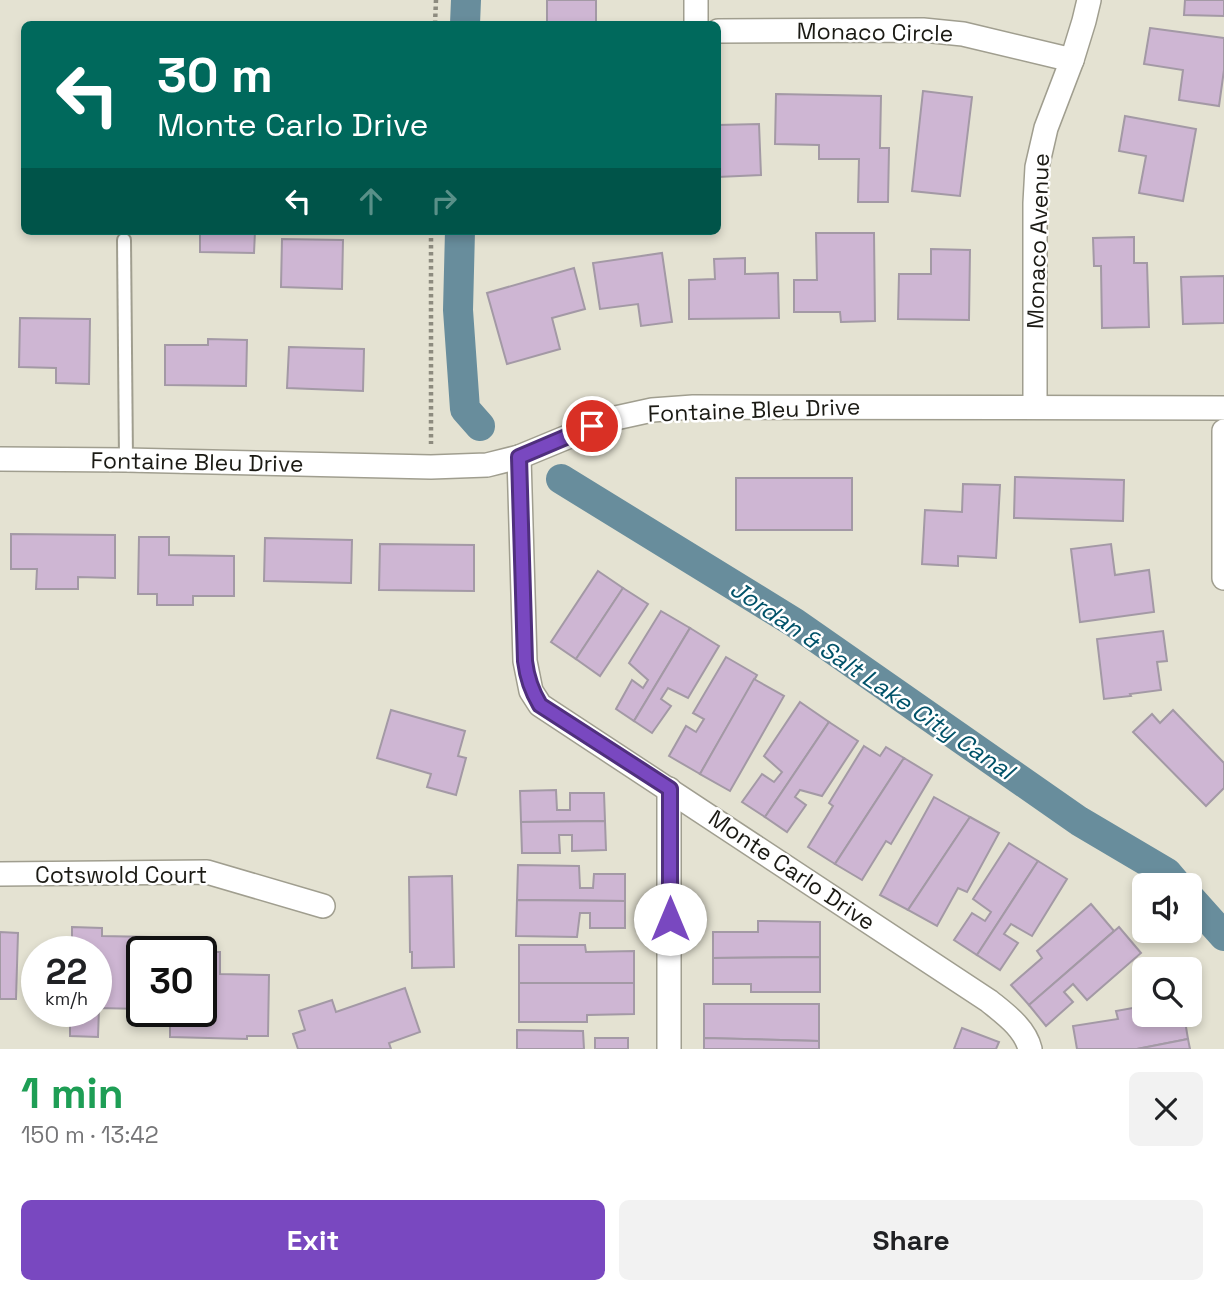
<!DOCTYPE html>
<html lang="en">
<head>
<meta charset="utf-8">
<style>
  :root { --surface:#fff; --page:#f2f2f2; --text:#202124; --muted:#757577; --accent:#7948c0 }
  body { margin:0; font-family:"Space Grotesk",sans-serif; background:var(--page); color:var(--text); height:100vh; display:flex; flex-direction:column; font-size:26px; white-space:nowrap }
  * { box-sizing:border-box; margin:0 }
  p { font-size:23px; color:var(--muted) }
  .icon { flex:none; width:38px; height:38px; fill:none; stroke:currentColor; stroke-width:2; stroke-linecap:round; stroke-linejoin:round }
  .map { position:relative; height:1049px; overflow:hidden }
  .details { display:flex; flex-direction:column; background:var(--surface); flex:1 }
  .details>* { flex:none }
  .hud { position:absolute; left:21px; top:21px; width:700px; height:214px; border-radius:10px; box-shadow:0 4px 10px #0003; background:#00695c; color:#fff; overflow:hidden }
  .controls { position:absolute; left:1132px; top:873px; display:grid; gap:14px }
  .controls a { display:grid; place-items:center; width:70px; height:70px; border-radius:10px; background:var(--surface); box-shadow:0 4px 10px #0003; font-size:35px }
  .speed { position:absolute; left:21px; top:936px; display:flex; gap:14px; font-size:35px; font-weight:700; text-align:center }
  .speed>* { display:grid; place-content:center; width:91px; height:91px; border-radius:50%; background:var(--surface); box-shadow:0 4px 10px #0003; line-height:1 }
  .speed small { font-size:18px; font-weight:400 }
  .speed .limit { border:4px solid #111; border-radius:10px; background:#fff; color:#111 }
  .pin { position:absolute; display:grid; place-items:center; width:60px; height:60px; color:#fff; margin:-30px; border:4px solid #fff; border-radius:50%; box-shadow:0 2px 7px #0007 }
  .me { position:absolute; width:77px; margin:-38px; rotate:0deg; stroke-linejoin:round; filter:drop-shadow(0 0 5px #0008) }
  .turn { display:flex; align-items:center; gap:24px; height:147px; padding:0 21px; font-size:32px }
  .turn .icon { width:91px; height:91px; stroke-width:2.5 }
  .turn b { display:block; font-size:49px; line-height:60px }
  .lanes { display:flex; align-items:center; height:66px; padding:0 21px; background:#0003; justify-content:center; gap:35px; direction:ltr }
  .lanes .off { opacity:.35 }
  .round { display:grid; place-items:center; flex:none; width:74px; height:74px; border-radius:10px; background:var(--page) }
  .headline { display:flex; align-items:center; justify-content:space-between; height:119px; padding:0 21px }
  h1 { font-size:42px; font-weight:800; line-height:52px; color:#1e9e55 }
  .cta { display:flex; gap:14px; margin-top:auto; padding:14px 21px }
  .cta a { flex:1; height:80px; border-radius:10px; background:var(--accent); color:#fff; font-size:28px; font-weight:800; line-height:80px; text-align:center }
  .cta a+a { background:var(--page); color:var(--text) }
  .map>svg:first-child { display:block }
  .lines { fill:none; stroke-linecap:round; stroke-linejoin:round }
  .canal { stroke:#688d9c; stroke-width:30 }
  .building { fill:#ceb6d3; stroke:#a399a5; stroke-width:2 }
  .service-casing { stroke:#a09e8f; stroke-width:16 }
  .minor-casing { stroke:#a09e8f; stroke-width:26 }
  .path { stroke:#8d8b7f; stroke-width:4.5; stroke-dasharray:3.5 3.5; stroke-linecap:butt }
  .service { stroke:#fff; stroke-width:12 }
  .minor { stroke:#fff; stroke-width:23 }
  .route-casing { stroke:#4f2f7d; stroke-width:18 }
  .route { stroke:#7948c0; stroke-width:12 }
  .labels { text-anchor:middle; stroke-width:5; stroke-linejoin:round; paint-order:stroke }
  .street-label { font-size:23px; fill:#1b1a14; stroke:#fff }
  .water-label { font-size:24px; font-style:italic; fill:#005269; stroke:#fff }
</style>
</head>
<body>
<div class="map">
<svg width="1224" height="1049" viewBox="0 0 1224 1049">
  <rect width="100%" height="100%" fill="#e4e2d2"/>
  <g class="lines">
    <!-- canal -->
    <g class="canal">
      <polyline points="465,24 466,0"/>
      <polyline points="460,231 458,310 465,409 480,426"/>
      <polyline points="561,479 795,623 1079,821 1167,873 1178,886"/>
      <polyline points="1190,898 1224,936"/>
    </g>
  </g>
  <!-- building -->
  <g class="building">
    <rect x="547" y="0" width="49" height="24"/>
    <polygon points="1185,0 1224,0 1224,16 1184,15"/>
    <polygon points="1150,28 1224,38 1224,70 1219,106 1179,100 1183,70 1144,64"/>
    <polygon points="923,91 972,97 960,196 912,191"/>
    <polygon points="776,94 881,96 880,148 889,148 888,202 858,202 859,159 819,159 819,145 775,144"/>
    <polygon points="1125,116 1196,129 1183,201 1139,193 1146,156 1119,151"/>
    <polygon points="759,124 761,175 718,177 718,125"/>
    <polygon points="200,231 255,231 254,253 200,252"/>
    <polygon points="816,233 874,233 875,321 841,322 840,312 794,312 794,280 817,280"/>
    <polygon points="1134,237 1134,263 1147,263 1149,327 1102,328 1101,266 1094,266 1093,238"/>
    <polygon points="282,239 343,240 342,289 281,287"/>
    <polygon points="931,249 970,250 969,320 898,319 899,274 931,274"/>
    <polygon points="662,253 672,322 641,326 638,304 600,309 593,263"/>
    <polygon points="745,258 745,274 778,273 779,318 689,319 689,280 715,279 714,259"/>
    <polygon points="574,268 585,309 552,318 560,349 507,364 487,293"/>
    <polygon points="1224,276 1224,323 1183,324 1181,277"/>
    <polygon points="20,318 90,319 89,384 56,383 56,368 19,367"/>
    <polygon points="208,339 247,340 246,386 165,385 165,345 208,345"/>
    <polygon points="289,347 364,349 363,391 287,388"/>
    <polygon points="1015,477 1124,480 1123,521 1014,518"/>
    <rect x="736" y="478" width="116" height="52"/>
    <polygon points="963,484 1000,485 996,558 958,556 958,566 922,564 925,510 962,512"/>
    <polygon points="11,534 115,535 115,578 78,577 78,589 36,589 37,569 11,569"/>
    <polygon points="139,537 169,537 169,555 234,556 234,596 193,596 193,605 157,605 157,594 138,594"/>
    <polygon points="265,538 352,540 351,583 264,581"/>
    <polygon points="380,544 474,545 474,591 379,590"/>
    <polygon points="1111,544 1115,575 1149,570 1154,612 1080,622 1071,549"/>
    <polygon points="598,571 623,588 576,659 551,642"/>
    <polygon points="623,588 648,604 600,676 576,659"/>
    <polygon points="661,611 690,628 634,721 616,709 632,680 643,688 648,680 629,663"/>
    <polygon points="690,628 719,646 688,698 668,688 661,699 671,706 652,733 634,721"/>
    <polygon points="1163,631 1167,661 1157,662 1161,690 1130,694 1131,696 1104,699 1097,639"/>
    <polygon points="726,657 757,675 700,774 669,756 686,726 696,732 704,719 693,713"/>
    <polygon points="754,679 784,696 730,791 700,774"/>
    <polygon points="800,702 829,722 765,817 742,802 762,774 774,782 782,772 764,756"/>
    <polygon points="391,710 465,731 458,756 466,758 456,795 427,787 431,774 377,758"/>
    <polygon points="1173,710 1224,763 1224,788 1206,806 1133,732 1152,714 1160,723"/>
    <polygon points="829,722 858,741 822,796 800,790 795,797 806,805 787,832 765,817"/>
    <polygon points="864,746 880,756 886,747 904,758 835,864 808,847 833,806 829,803"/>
    <polygon points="904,758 932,775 891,844 886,841 862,880 835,864"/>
    <polygon points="556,790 557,810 570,810 570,793 604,793 605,821 521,822 520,791"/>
    <polygon points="934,797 970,817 908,910 880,895"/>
    <polygon points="970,817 999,833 967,892 958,888 937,926 908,910"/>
    <polygon points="605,821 606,850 572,851 572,835 559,835 560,853 522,853 521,822"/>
    <polygon points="1009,843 1038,861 977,955 954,940 972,913 985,921 991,912 973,899"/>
    <polygon points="1038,861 1067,879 1032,936 1011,924 1004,934 1018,943 1000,970 977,955"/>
    <polygon points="518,865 579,866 580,888 593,888 594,874 625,874 625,901 517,900"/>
    <polygon points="452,876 454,967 412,968 412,952 410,952 409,877"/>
    <polygon points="517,900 625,901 625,928 590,928 590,913 580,913 577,937 516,936"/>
    <polygon points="1091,904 1114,931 1029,1005 1011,985 1042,958 1037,951"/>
    <polygon points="758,921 820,922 820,957 713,958 713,932 758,932"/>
    <polygon points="72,927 102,928 102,936 152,937 152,952 142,952 142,1009 99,1008 98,1037 70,1036 70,1012 96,1012 96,952 72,952"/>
    <polygon points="1119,927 1141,953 1087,1000 1073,984 1064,992 1073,1002 1046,1026 1029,1005"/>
    <polygon points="0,932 18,933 16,999 0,999"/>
    <polygon points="519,945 585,945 586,952 634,951 634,983 519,983"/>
    <polygon points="171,951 220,952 220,974 269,975 268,1036 247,1036 247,1039 170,1037 170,1012 201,1012 201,952"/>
    <polygon points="820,957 820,992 751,992 751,984 713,984 713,958"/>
    <polygon points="519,983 634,983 634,1014 587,1015 587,1022 519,1022"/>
    <polygon points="405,988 420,1032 389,1043 391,1049 298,1049 293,1034 305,1030 299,1011 332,1000 336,1012"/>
    <polygon points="704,1004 819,1004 819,1041 704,1038"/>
    <polygon points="1144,1006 1144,1015 1184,1015 1188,1039 1137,1049 1077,1049 1073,1026 1118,1019 1116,1011"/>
    <polygon points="962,1028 999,1042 996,1049 954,1049"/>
    <polygon points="517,1030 583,1031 584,1049 517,1049"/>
    <rect x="595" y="1038" width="33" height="11"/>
    <polygon points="704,1038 819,1041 819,1049 704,1049"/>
    <polygon points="1188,1039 1190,1049 1137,1049"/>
  </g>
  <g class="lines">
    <defs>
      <polyline id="service" points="124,240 126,460"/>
      <g id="minor">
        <polyline points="696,0 696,24"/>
        <polyline points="718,31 923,30 963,34 1072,60"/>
        <polyline points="1035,406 1035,203 1037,167 1046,128 1072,60 1084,21 1089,0"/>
        <polyline points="1224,431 1224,578"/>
        <path d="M 519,457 L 525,661 L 531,691 L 540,705 L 989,1001 C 1005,1014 1025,1028 1030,1049"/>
        <polyline points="0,459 126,460 431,467 487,465 519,457 611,419 652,410 693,407 1224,408"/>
        <polyline points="669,789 669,1049"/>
        <polyline points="0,874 207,872 323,906"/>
      </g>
    </defs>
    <!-- service casing -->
    <use href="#service" class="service-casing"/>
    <!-- minor casing -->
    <use href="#minor" class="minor-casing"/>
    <!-- path -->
    <g class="path">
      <polyline points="435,24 436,0"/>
      <polyline points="431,231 431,444"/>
    </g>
    <!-- service -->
    <use href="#service" class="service"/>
    <!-- minor -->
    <use href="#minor" class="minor"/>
  </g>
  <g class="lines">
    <defs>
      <path id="route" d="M 592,426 L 519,457 L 525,661 C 527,678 531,690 540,705 L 670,789 L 670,919"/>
    </defs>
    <!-- route casing -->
    <use href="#route" class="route-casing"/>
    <!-- route -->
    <use href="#route" class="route"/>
  </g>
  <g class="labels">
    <!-- street labels -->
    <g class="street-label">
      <text transform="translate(875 32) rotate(1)" y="8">Monaco Circle</text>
      <text transform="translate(1038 241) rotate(-88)" y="8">Monaco Avenue</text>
      <text transform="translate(754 410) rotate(-2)" y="8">Fontaine Bleu Drive</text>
      <text transform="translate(197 462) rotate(1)" y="8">Fontaine Bleu Drive</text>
      <text transform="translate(792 870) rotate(34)" y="8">Monte Carlo Drive</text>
      <text x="121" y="883">Cotswold Court</text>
    </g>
    <!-- water labels -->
    <g class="water-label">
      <text transform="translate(872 680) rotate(34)" y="8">Jordan &amp; Salt Lake City Canal</text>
    </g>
  </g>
</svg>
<div class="controls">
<a><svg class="icon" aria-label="sound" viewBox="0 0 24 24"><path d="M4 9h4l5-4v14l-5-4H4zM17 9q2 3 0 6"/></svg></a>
<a><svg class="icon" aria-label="search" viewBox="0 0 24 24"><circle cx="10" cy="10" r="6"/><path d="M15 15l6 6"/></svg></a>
</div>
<div class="speed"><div>22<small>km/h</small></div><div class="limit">30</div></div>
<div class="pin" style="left:592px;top:426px;background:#d93025"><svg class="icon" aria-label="arrive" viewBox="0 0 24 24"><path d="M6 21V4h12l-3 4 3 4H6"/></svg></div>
<svg class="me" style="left:670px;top:919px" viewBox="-20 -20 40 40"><circle r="19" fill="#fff"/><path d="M0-13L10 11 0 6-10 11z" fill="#7948c0"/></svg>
<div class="hud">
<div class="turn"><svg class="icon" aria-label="left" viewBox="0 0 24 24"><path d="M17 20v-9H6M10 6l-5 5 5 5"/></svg><div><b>30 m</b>Monte Carlo Drive</div></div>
<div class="lanes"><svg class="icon" aria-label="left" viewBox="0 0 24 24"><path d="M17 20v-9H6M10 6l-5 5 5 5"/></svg><svg class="icon off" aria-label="ahead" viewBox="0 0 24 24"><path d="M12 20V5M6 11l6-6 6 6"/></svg><svg class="icon off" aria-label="right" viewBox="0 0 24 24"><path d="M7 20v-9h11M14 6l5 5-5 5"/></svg></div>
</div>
</div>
<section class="details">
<div class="headline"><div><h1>1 min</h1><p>150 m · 13:42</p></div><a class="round"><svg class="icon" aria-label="close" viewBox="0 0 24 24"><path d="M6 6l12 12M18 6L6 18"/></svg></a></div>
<div class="cta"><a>Exit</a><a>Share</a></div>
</section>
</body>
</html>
